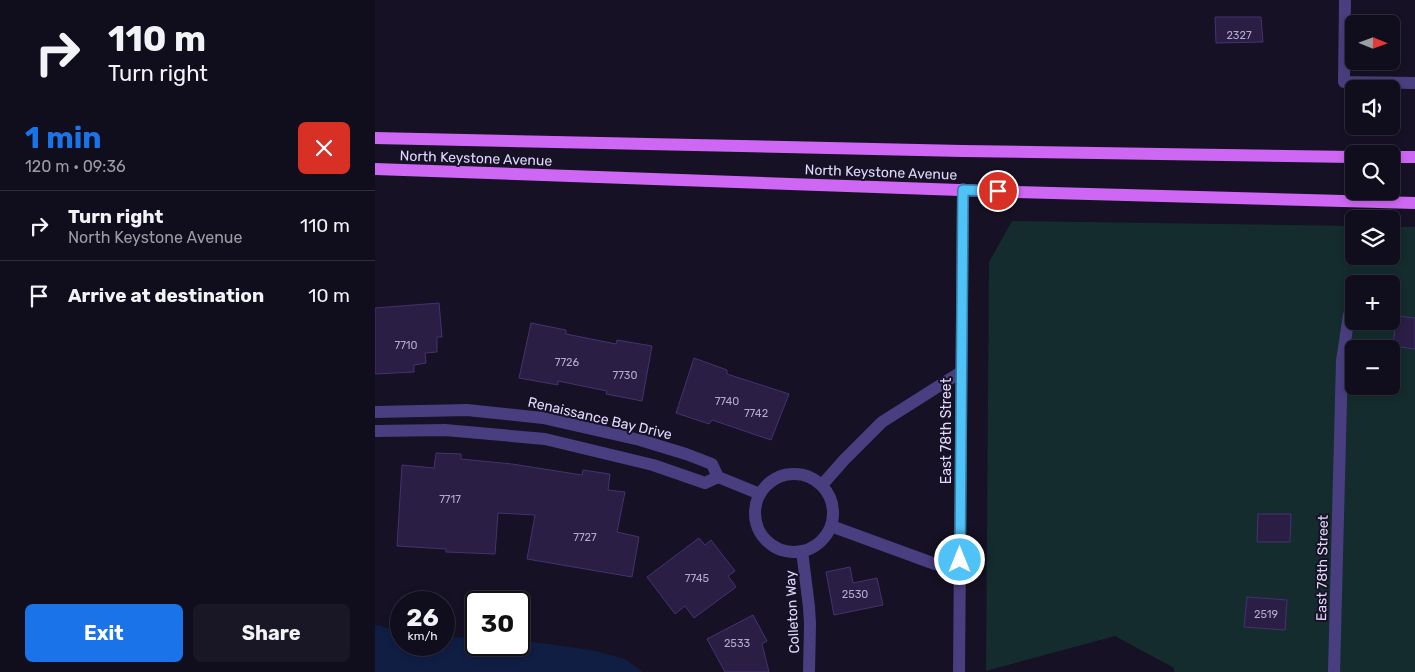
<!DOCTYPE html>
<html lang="en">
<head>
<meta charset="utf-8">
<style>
  :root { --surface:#100d1c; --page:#191625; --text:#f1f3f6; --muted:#9c9ca3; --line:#302d3b; --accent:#1a73e8 }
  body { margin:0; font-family:Rubik,sans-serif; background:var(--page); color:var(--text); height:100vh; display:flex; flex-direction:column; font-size:19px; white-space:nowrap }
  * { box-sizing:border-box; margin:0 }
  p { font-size:16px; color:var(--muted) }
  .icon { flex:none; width:28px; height:28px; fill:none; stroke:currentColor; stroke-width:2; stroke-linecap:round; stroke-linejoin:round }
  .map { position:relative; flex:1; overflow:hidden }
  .drawer { display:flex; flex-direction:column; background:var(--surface); width:375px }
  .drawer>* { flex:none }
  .hud { background:#100d1c; color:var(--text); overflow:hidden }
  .needle { width:32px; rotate:91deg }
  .buttons { position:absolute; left:970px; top:15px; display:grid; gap:10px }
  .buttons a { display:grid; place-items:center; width:55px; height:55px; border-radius:8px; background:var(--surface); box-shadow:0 2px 8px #0003,0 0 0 1px var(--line); font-size:25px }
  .speed { position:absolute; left:15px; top:591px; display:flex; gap:10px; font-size:25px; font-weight:700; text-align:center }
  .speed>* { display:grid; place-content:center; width:65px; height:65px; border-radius:50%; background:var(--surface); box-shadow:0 2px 8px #0003,0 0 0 1px var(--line); line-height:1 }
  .speed small { font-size:12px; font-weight:400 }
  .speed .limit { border:2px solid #111; border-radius:8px; background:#fff; color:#111 }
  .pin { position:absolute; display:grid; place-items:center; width:42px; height:42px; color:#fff; margin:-21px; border:2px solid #fff; border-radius:50%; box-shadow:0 1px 5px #0007 }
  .me { position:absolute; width:55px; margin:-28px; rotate:0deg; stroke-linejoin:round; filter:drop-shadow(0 0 4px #0008) }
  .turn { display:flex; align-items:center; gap:18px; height:105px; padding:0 25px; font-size:22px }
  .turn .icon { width:65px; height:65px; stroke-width:2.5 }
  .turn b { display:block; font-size:35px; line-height:42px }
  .round { display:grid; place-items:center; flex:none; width:52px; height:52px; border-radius:8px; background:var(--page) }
  .head { display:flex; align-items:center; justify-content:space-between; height:85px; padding:0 25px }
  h1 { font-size:30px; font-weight:700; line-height:38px; color:var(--accent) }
  .action { display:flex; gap:10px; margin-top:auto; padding:10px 25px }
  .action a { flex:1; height:58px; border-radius:8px; background:var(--accent); color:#fff; font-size:20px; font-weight:700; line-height:58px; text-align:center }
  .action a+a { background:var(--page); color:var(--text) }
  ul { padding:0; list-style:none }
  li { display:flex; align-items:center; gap:15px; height:70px; padding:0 25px; border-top:1px solid var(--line) }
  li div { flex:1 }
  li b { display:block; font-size:19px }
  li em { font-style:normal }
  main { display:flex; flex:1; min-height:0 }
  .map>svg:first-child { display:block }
  .green { fill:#142c2e; fill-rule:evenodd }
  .water { fill:#101e44 }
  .building { fill:#2a1e44; stroke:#45326f }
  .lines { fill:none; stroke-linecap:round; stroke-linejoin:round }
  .minor { stroke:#493f80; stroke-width:12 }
  .major { stroke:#ce67f4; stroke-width:12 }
  .route-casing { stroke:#337fa1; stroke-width:12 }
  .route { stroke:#4fc3f7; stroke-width:9 }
  .labels { text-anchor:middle; stroke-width:4; stroke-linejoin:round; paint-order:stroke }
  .number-label { font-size:11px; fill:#b2aace }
  .street-label { font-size:14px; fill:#e0d8fc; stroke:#161125 }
</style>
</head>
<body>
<main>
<section class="drawer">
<div class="hud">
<div class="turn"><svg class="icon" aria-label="right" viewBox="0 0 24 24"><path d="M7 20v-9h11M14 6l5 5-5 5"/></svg><div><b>110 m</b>Turn right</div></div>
</div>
<div class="head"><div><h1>1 min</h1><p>120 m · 09:36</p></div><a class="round" style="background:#d93025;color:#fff"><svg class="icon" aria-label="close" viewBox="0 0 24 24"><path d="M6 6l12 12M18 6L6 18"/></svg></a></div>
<ul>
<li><svg class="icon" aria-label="right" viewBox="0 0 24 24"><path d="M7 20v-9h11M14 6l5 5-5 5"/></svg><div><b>Turn right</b><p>North Keystone Avenue</p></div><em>110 m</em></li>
<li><svg class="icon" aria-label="arrive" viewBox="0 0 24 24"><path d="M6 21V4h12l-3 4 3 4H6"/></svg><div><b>Arrive at destination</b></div><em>10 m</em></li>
</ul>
<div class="action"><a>Exit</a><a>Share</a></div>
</section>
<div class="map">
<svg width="1040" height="672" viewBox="0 0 1040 672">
  <rect width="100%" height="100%" fill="#161125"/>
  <!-- green -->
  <path class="green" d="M 637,221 L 979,226 L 979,256 L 1016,256 L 1016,227 L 1040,227 L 1040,672 L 799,672 L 799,668 L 740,636 L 611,671 L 614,262 ZM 979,284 L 1016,284 L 1016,321 L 979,321 ZM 979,349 L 1016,349 L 1016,386 L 979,386 Z"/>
  <!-- water -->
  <polygon class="water" points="0,625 26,631 26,645 69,645 69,637 101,638 101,645 144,645 144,640 216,650 250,659 268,672 0,672"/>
  <!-- building -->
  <g class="building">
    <polygon points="840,17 886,17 888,42 841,43"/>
    <polygon points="64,303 67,337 62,337 62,352 50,353 51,363 39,365 39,372 0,374 0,308"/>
    <polygon points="1021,316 1040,318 1040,349 1018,346"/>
    <polygon points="156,323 191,330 191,334 241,344 242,340 277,346 267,401 231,394 232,391 183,381 183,385 144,378"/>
    <polygon points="319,358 352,370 352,374 414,394 396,440 337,420 334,424 301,413"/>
    <polygon points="61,453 86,454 86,459 137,464 207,475 208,470 235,474 233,490 250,492 242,532 264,537 257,577 152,559 160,515 123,513 120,554 71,552 71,549 22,546 27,465 59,468"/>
    <polygon points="883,514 916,514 915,542 882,542"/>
    <polygon points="324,538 330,545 336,540 360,571 353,576 361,587 319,618 310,606 300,614 272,577"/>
    <polygon points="475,567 478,583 502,578 508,605 459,615 451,572"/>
    <polygon points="872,597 912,600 910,630 869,627"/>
    <polygon points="378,615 392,641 387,644 394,672 350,672 332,639"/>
  </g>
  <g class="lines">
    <!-- minor -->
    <g class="minor">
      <polyline points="970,0 969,82 1040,83"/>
      <polyline points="0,412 92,410 168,418 265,440 311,454 337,464 343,477 385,494"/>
      <polyline points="0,431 70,430 170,439 278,465 330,483 343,477"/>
      <circle cx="419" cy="513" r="39"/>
      <polyline points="447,485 469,460 507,422 586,372"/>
      <polyline points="456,526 560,564 585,571"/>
      <polyline points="427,551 434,607 435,624 434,672"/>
      <polyline points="584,672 588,189"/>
      <polyline points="959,672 967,361 974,315"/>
    </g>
    <!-- major -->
    <g class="major">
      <polyline points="0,138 588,151 979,157"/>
      <polyline points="1016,157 1040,157"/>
      <polyline points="0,169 641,192 1040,203"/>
    </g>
  </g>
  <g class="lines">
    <defs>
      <polyline id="route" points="585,560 588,190 623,191"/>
    </defs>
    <!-- route casing -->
    <use href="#route" class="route-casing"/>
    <!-- route -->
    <use href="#route" class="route"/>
  </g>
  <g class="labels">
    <!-- number labels -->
    <g class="number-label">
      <text x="864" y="39">2327</text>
      <text x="31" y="349">7710</text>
      <text x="192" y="366">7726</text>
      <text x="250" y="379">7730</text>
      <text x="352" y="405">7740</text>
      <text x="381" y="417">7742</text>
      <text x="75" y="503">7717</text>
      <text x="210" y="541">7727</text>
      <text x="322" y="582">7745</text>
      <text x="480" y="598">2530</text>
      <text x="891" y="618">2519</text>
      <text x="362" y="647">2533</text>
    </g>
    <!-- street labels -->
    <g class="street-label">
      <text transform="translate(101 158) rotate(2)" y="5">North Keystone Avenue</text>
      <text transform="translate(506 172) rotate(2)" y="5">North Keystone Avenue</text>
      <text transform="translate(225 418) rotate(13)" y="5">Renaissance Bay Drive</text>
      <text transform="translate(571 431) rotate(-90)" y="5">East 78th Street</text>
      <text transform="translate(947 568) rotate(-89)" y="5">East 78th Street</text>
      <text transform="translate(417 612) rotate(-93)" y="5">Colleton Way</text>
    </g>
  </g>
</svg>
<div class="buttons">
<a><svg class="needle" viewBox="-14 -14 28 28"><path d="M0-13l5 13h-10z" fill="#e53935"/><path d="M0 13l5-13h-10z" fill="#9c9ca3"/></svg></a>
<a><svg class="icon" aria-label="sound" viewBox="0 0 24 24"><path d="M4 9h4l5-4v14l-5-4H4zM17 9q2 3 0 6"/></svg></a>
<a><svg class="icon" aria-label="search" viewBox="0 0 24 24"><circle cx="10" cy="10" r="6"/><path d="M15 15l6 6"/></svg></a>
<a><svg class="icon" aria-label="layers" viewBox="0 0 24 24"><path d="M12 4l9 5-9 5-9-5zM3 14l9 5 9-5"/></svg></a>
<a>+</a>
<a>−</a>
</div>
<div class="speed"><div>26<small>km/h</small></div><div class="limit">30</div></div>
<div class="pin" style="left:623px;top:191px;background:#d93025"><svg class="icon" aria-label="arrive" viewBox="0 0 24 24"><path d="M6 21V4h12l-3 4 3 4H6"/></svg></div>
<svg class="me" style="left:585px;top:560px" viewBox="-20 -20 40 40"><circle r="17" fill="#4fc3f7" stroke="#fff" stroke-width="3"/><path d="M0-11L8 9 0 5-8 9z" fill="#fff"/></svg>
</div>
</main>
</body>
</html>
